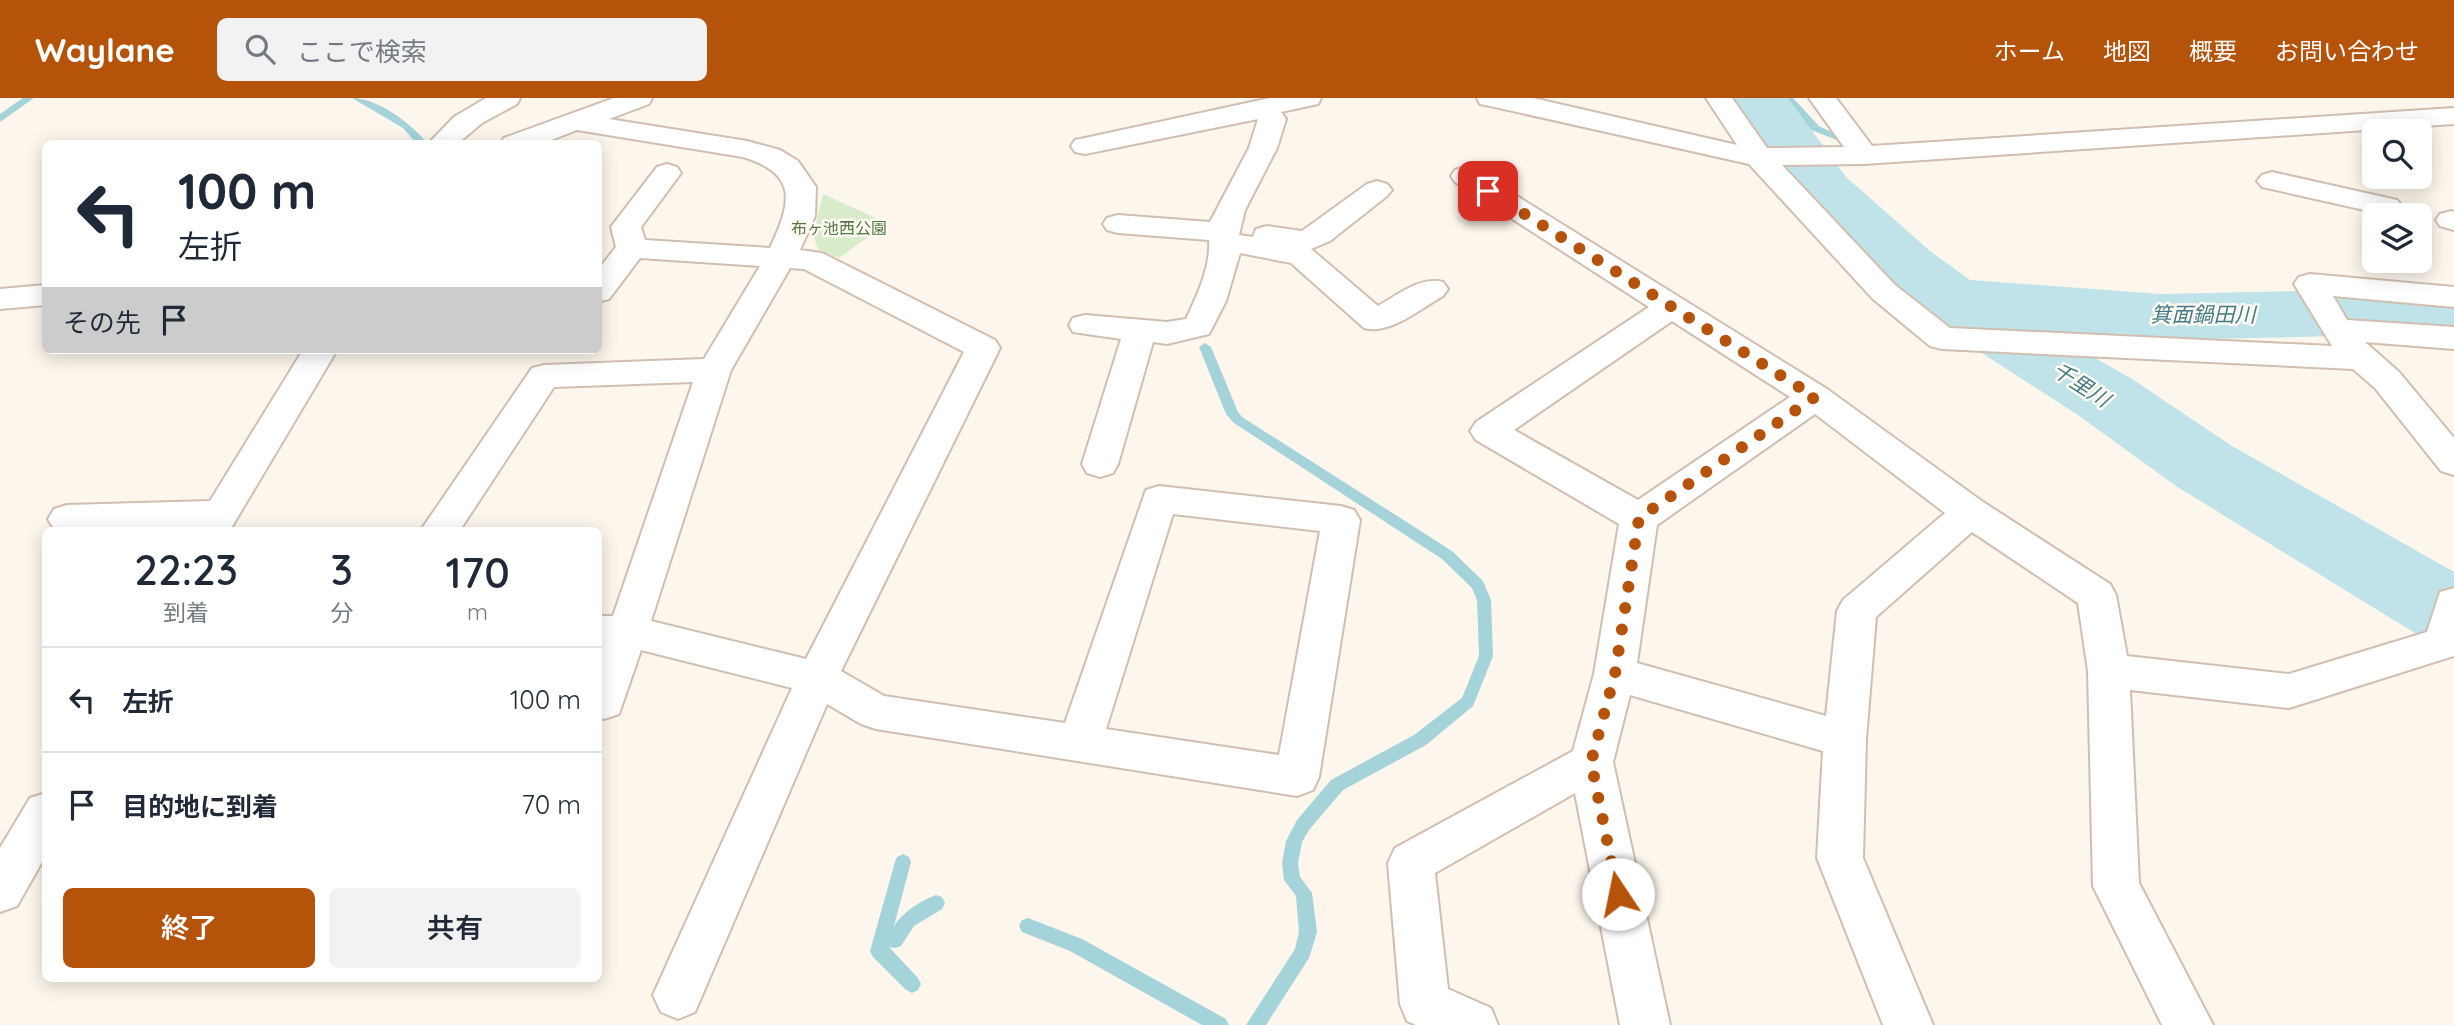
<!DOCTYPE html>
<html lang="ja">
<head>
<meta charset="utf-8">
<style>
  :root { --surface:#fff; --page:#f2f2f3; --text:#1f2937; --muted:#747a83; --line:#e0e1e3; --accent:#b45309 }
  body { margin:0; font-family:Quicksand,"Noto Sans JP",sans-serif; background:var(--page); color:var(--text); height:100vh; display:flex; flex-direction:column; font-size:26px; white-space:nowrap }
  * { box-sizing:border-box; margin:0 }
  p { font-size:23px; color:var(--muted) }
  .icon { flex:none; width:38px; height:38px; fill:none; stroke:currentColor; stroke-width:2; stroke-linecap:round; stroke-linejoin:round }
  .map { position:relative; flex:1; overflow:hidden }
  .sheet { position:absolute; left:42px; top:429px; width:560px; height:455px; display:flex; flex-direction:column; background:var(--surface); border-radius:10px; box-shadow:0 4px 18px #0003 }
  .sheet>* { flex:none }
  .hud { position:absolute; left:42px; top:42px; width:560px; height:214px; border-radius:10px; box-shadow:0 4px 18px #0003; background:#fff; color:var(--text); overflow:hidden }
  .controls { position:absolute; left:2362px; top:21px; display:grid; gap:14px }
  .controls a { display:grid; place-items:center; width:70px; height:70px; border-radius:10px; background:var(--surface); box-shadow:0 4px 18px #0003; font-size:35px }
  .pin { position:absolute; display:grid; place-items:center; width:60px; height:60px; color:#fff; margin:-30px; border-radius:14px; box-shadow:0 4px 10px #0006 }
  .me { position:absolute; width:77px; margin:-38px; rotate:349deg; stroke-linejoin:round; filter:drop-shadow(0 0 5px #0008) }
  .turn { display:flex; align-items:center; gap:24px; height:147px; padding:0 21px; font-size:32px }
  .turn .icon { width:91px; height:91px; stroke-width:2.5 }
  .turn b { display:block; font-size:49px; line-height:60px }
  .then { display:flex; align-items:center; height:66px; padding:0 21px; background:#0003; gap:14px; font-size:26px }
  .eta { display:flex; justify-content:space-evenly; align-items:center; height:119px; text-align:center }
  .eta b { font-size:42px; font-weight:600; line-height:49px }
  .primary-button { display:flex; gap:14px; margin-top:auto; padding:14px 21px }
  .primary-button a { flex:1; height:80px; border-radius:10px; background:var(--accent); color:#fff; font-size:28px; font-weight:600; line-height:80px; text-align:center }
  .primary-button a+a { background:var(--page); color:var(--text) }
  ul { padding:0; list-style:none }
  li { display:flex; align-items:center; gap:21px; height:105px; padding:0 21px; border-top:2px solid var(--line) }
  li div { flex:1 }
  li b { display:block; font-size:26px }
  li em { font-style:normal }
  header { display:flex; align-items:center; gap:42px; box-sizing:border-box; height:98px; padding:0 35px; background:var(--accent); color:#fff }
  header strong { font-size:33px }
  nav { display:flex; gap:38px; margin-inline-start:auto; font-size:24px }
  .search { width:490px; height:63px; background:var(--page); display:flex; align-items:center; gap:18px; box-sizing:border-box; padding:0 24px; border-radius:10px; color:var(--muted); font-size:26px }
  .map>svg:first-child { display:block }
  .green { fill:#d8ecc9 }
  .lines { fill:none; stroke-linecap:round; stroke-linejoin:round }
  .stream { fill:#a5d3da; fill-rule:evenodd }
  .river { fill:#bfe3e8; fill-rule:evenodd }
  .minor-casing { stroke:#d1beb0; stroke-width:4 }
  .minor { fill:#fff; fill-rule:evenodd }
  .route { stroke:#b45309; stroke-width:12; stroke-dasharray:0 21.6 }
  .labels { text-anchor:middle; stroke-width:5; stroke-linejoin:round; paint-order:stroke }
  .far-park-label { font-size:16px; fill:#537a41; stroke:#fffaf3 }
  .water-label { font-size:21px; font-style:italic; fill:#437c86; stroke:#fffaf3 }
</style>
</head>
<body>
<header>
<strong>Waylane</strong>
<div class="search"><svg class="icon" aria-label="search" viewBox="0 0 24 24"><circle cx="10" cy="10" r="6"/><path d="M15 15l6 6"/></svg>ここで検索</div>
<nav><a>ホーム</a><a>地図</a><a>概要</a><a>お問い合わせ</a></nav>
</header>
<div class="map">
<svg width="2454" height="927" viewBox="0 0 2454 927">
  <rect width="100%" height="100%" fill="#fdf6ec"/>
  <!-- green -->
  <polygon class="green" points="823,96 887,125 839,160 818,151 813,137"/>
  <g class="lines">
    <!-- stream -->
    <g class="stream">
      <polygon points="23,0 34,0 0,24 0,16"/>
      <path d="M 352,0 C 378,0 412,26 428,46 L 417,46 L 403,30 Z"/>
      <polygon points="1783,0 1793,0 1819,28 1842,39 1837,42 1811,32"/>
      <polygon points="1765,10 1770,13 1769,15 1742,18 1737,15 1742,12"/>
      <polygon points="1205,245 1211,249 1238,314 1242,319 1452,453 1483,483 1491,502 1493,558 1473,608 1426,647 1343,692 1309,732 1302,744 1298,765 1300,779 1312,795 1317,834 1309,860 1266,927 1246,927 1295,851 1299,834 1296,798 1284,782 1282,765 1286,743 1297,722 1331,682 1414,637 1462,600 1479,558 1477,502 1472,490 1442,461 1234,325 1226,316 1199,249"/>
      <path d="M 903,756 L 909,759 L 911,764 L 894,828 C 904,813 920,803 936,797 L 942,799 L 945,805 L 942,811 L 914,828 L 901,848 L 895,850 L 889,849 L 918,880 L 921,886 L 918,892 L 912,895 L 906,892 L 873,859 L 870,853 L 895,764 L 897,759 Z"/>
      <polygon points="1028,820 1082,841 1226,921 1229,927 1202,927 1070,853 1022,834 1019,828 1022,822"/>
    </g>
    <!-- river -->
    <polygon class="river" points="1727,0 1788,0 1846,79 1930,153 1970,182 2161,196 2342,192 2454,200 2454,246 2342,238 2161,242 2050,234 2132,281 2232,348 2454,474 2454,551 2423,540 2176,388 2078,317 1926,219 1880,183 1799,106"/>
    <defs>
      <g id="minor">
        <polygon points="486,0 520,0 517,6 482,25 457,46 428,46 454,19"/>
        <path d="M 614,0 L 652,0 L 649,6 L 609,21 L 747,43 L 780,52 L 798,63 L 816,89 L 815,118 L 800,152 L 822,155 L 995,242 L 1000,250 L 841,573 L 884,598 L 1065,625 L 1146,392 L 1159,388 L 1341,408 L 1354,412 L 1360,422 L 1319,679 L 1313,692 L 1297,698 L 876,631 L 861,626 L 827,606 L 695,914 L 678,921 L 661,914 L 653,897 L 792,590 L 641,552 L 619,616 L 604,621 L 598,619 L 598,559 L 602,550 L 598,550 L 598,518 L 613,518 L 693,284 L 554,289 L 460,432 L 421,432 L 532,270 L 544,267 L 704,261 L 760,168 L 640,160 L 609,201 L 598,204 L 598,172 L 616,149 L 611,129 L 657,69 L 667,66 L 677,69 L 681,75 L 641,129 L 645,142 L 770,150 C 791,105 799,76 743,59 L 577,32 L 541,46 L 500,46 L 504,40 ZM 790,170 L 804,171 L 964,254 L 806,561 L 651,523 L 731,272 ZM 1173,416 L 1320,433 L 1279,657 L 1106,631 Z"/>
        <path d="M 1270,0 L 1321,0 L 1318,6 L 1281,14 L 1286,21 L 1277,50 L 1245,112 L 1239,137 L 1253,139 L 1256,131 L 1267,128 L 1302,133 L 1367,86 L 1377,83 L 1387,86 L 1392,92 L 1387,98 L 1330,143 L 1311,151 L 1378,208 C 1398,197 1420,178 1443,184 L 1448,191 L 1443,198 C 1420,211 1390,237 1364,230 L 1291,165 L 1240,155 L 1226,203 L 1209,236 L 1167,246 L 1153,244 L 1118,366 L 1113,375 L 1100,379 L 1087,375 L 1082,366 L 1121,241 L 1073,234 L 1069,227 L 1073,220 L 1085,217 L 1167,224 L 1186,221 C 1197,198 1211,168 1209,142 L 1118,135 L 1107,132 L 1103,126 L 1107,120 L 1118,117 L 1210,124 L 1249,50 L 1258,21 L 1085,56 L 1075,54 L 1071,48 L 1075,42 L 1085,40 Z"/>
        <polygon points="1477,0 1533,0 1737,47 1706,0 1732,0 1767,50 1771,50 1844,49 1809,0 1836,0 1872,48 2454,10 2454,26 1864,66 1782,67 1895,187 1950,230 2332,248 2294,186 2299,179 2310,176 2454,189 2454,209 2333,198 2347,222 2454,229 2454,251 2365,244 2399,274 2454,340 2454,377 2441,373 2375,290 2353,271 1942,251 1930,248 1873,201 1749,66 1490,8 1480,6"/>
        <path d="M 1465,69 L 1475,72 L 1827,291 L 1983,404 L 2110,486 L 2116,497 L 2127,558 L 2289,576 L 2427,534 L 2440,494 L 2454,490 L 2454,558 L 2444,561 L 2289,610 L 2130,592 L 2139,785 L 2213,927 L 2162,927 L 2093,788 L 2088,573 L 2078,505 L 1972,434 L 1876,519 L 1866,641 L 1863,760 L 1933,927 L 1883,927 L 1817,760 L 1823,653 L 1630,597 L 1613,664 L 1670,927 L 1620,927 L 1575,695 L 1435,775 L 1448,891 L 1491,910 L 1498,927 L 1416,927 L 1407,923 L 1400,906 L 1388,765 L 1395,750 L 1573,653 L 1594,576 L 1619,426 L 1476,342 L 1470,333 L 1476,324 L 1649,209 L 1455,84 L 1451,78 L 1455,72 ZM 1672,223 L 1790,299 L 1638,402 L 1514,332 ZM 1815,316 L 1945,415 L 1843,502 L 1837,513 L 1826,618 L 1637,565 L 1657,427 Z"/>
        <polygon points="2272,74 2397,102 2402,108 2397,114 2387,117 2262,89 2257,83 2262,77"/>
        <polygon points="2451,113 2454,114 2454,132 2440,128 2436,122 2440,116"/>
        <polygon points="46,187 46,207 0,211 0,191"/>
        <polygon points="303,252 337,252 230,432 54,431 48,421 54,411 67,407 210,403"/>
        <polygon points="46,695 46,757 17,808 0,814 0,750 30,700"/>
      </g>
    </defs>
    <!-- minor casing -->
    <use href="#minor" class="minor-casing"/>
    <!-- minor -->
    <use href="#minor" class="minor"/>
  </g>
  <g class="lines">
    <!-- route -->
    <polyline class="route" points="1488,93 1815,299 1639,420 1615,576 1591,664 1618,796"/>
  </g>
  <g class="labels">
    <!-- far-park labels -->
    <g class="far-park-label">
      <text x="839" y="136">布ヶ池西公園</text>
    </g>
    <!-- water labels -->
    <g class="water-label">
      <text x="2203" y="224">箕面鍋田川</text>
      <text transform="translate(2081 287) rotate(33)" y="7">千里川</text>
    </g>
  </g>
</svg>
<div class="controls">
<a><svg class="icon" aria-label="search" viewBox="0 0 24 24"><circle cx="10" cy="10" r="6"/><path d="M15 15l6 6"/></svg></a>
<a><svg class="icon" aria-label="layers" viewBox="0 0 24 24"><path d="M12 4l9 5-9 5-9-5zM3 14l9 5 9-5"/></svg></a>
</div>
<div class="pin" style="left:1488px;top:93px;background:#d93025"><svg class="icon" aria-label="arrive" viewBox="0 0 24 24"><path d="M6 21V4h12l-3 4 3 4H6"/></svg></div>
<svg class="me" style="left:1618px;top:796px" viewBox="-20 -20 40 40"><circle r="19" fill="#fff"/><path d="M0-13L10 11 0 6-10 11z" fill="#b45309"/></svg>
<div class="hud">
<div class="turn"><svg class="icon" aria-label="left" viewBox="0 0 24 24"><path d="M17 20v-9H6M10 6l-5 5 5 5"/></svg><div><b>100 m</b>左折</div></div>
<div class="then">その先<svg class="icon" aria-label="arrive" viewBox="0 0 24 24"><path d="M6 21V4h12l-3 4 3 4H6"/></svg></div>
</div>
<section class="sheet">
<div class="eta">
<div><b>22:23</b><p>到着</p></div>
<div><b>3</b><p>分</p></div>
<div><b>170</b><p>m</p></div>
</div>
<ul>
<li><svg class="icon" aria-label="left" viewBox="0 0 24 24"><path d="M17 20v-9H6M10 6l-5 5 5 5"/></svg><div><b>左折</b></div><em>100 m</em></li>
<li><svg class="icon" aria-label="arrive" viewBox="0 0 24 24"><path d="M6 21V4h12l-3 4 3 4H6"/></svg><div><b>目的地に到着</b></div><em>70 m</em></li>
</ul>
<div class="primary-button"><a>終了</a><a>共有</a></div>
</section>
</div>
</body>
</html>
